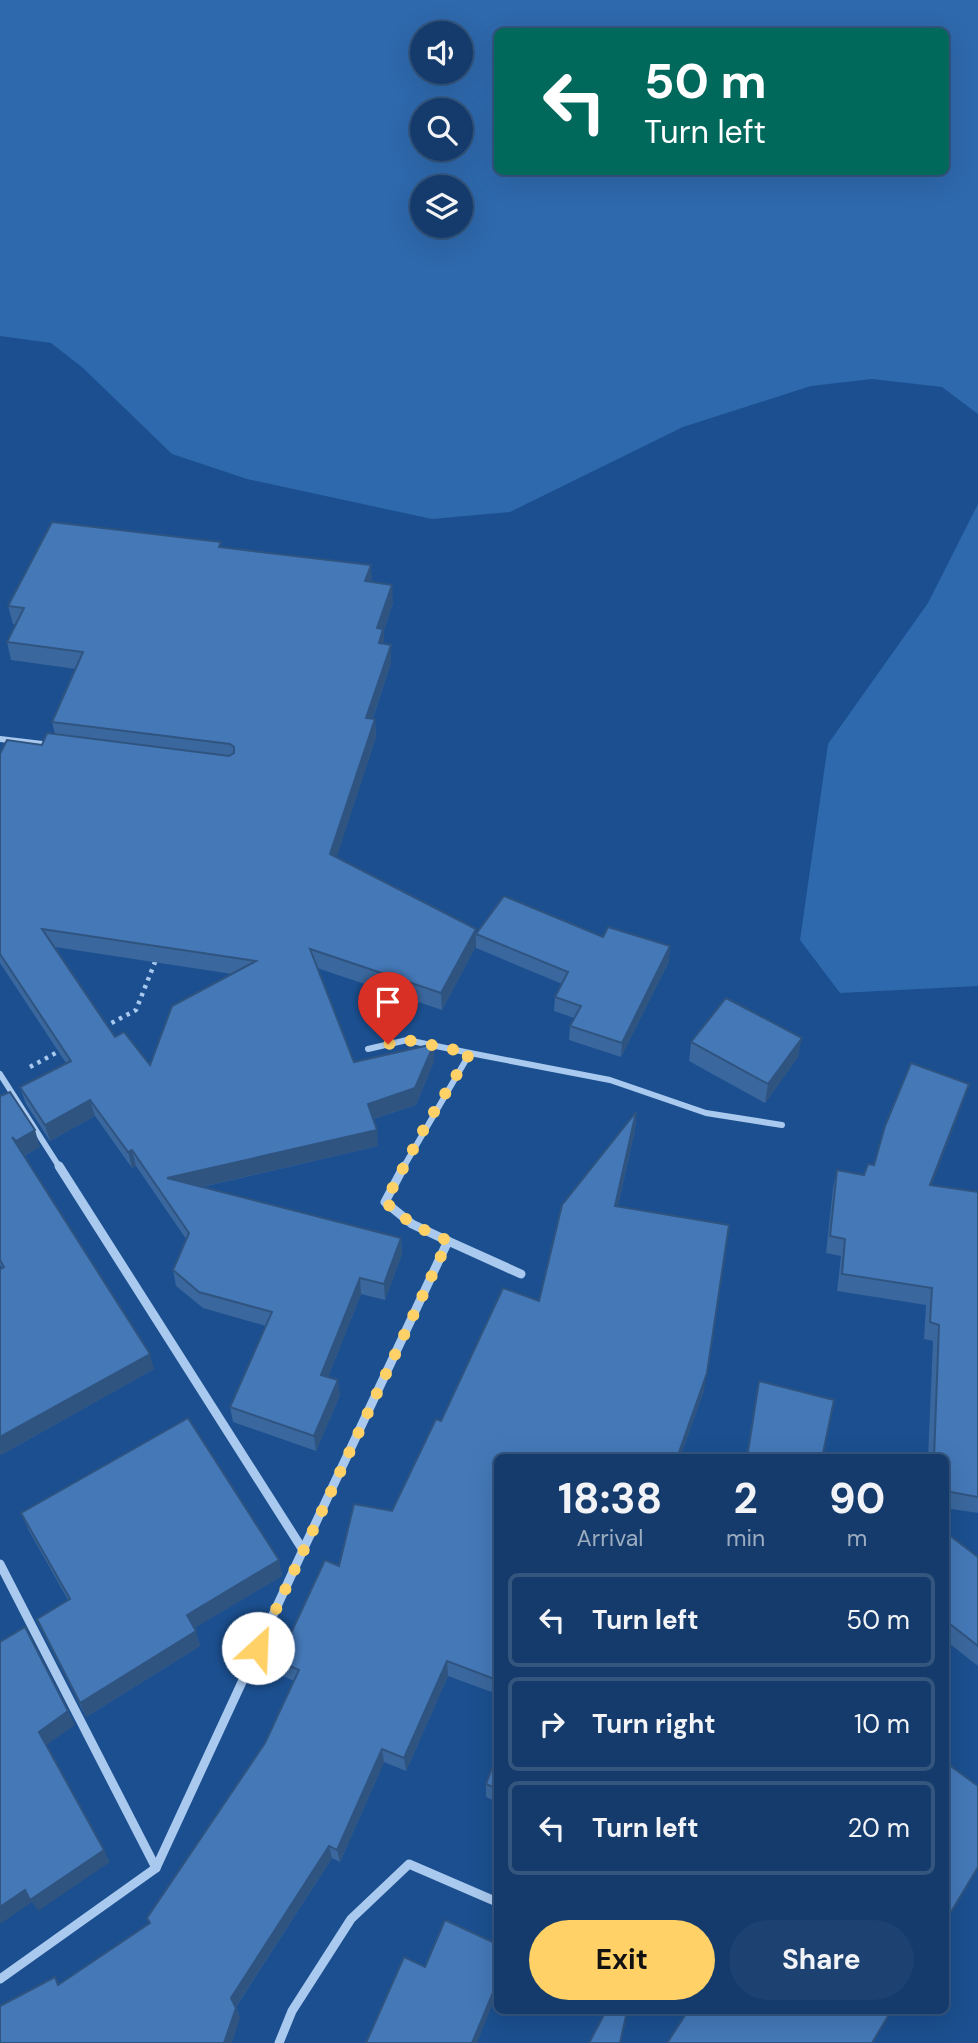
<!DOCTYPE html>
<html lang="en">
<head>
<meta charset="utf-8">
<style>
  :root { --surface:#143b6b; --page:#1d4271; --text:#f1f3f6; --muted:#9dadc1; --line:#33557e; --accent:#ffd166 }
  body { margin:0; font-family:"DM Sans",sans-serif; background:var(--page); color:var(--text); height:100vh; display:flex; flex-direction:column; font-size:26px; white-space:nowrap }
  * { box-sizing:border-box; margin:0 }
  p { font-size:23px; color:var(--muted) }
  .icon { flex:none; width:38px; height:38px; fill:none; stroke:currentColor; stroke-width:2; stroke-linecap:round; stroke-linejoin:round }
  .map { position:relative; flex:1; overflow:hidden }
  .details { position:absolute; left:494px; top:1454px; width:455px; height:560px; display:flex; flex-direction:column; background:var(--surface); border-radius:10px; box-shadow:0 7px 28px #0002,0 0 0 2px var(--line) }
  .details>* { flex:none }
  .banner { position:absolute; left:494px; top:28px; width:455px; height:147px; border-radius:10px; box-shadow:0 7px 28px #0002,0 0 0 2px var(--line); background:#00695c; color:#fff; overflow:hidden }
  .fabs { position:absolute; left:410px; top:21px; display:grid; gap:14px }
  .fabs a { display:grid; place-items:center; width:63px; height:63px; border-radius:50%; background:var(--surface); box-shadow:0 7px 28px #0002,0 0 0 2px var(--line); font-size:35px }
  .pin { position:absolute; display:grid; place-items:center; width:60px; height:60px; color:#fff; margin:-72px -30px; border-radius:50% 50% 50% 0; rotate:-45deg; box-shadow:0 0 7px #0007 }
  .pin .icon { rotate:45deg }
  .me { position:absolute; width:77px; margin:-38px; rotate:25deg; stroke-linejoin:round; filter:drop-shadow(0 0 5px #0008) }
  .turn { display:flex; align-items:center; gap:24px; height:147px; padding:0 35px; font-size:32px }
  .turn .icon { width:91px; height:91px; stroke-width:2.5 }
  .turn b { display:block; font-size:49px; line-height:60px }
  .eta { display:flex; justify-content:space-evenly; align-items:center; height:119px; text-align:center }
  .eta b { font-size:42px; font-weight:700; line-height:49px }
  .button { display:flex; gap:14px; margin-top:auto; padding:14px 35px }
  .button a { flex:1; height:80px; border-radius:42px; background:var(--accent); color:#111; font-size:28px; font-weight:700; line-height:80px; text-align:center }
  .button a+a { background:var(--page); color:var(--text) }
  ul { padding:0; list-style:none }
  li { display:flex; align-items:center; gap:21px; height:94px; margin:0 14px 10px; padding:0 21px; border:4px solid var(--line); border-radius:10px }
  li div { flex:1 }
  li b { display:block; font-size:26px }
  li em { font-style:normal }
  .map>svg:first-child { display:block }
  .green { fill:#2e69ad; fill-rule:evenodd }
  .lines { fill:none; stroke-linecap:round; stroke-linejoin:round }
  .path { stroke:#a9c9ee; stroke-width:4.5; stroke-dasharray:3.5 5; stroke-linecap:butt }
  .street-far1 { stroke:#a9c9ee; stroke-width:6 }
  .street { stroke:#a9c9ee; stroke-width:9 }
  .wall { fill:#3a679d; fill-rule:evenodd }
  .shaded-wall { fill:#305480 }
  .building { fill:#4478b7; stroke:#305480; stroke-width:2; fill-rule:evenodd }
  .route { stroke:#ffd166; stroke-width:12; stroke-dasharray:0 21.6 }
</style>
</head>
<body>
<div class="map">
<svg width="978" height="2043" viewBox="0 0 978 2043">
  <rect width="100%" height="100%" fill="#1b4f8f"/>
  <!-- green -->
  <g class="green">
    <path d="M 0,0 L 978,0 L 978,414 L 942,387 L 872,379 L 811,386 L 683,427 L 510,512 L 432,519 L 247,479 L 172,454 L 83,368 L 51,343 L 0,336 ZM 497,32 L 945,32 L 945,172 L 497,172 ZM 422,33 L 460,33 L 460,72 L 422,72 ZM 422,110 L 460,110 L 460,149 L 422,149 ZM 422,187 L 460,187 L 460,226 L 422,226 Z"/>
    <polygon points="978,504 978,986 840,993 800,940 828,744 928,603"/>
  </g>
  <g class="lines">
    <!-- path -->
    <g class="path">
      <polyline points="104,1027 136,1010 157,957"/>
      <polyline points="30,1067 63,1049"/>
    </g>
    <!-- street-far1 -->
    <g class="street-far1">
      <polyline points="0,739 51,745"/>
      <polyline points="368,1049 407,1040 470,1053"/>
      <polyline points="0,1074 60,1168"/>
      <polyline points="403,1168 470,1053 610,1080 706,1113 782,1125"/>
    </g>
    <!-- street -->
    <g class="street">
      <polyline points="448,1241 521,1274"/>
      <polyline points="303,1550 448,1241 412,1224 385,1202 404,1166"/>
      <polyline points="0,1564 156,1868"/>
      <polyline points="0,1979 156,1868 303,1550 59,1166"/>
      <polyline points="279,2043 292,2011 351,1919 409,1864 497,1902"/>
    </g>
  </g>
  <!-- wall -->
  <g class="wall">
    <path d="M 222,547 L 372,582 L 393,603 L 384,630 L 384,644 L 391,663 L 373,718 L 375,719 L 376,737 L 336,857 L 476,934 L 603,937 L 669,961 L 621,1057 L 569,1040 L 570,1026 L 574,1018 L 554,1011 L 555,997 L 562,984 L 476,948 L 476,946 L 442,1010 L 317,968 L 354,1062 L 434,1044 L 434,1061 L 416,1105 L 373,1119 L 378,1146 L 202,1187 L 401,1238 L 402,1254 L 385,1300 L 361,1294 L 328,1377 L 340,1395 L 316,1451 L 233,1422 L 230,1407 L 266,1326 L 203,1308 L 176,1286 L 173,1270 L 186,1239 L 136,1166 L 132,1168 L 95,1116 L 50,1141 L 26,1104 L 20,1087 L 66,1063 L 0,963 L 0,754 L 42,745 L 55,734 L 52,722 L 76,669 L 11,660 L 7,642 L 16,625 L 13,624 L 8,606 ZM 55,947 L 232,974 L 150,1065 L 115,1037 Z"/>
    <polygon points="691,1042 798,1057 765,1103 689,1061"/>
    <polygon points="969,1084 963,1102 931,1185 978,1192 978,1513 945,1508 945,1458 928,1458 933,1341 924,1339 926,1305 837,1291 841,1256 826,1253 833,1188 837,1170 864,1175"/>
    <polygon points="0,1096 40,1147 24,1156 154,1369 1,1455 0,1453 0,1269 2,1268 0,1265"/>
    <polygon points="636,1112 635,1130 618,1206 704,1390 680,1458 497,1458 497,1694 448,1676 406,1771 384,1762 340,1862 332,1858 236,2007 240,2018 0,2043 55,1977 59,1984 150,1923 265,1743 294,1681 281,1675 278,1661 339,1566 392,1511 441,1421 539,1301"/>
    <polygon points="759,1381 822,1458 746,1458"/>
    <polygon points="21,1513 279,1560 282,1576 194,1628 200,1646 86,1717 37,1619 68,1600 28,1529"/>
    <polygon points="945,1532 978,1557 978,1666 945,1640"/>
    <polygon points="497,1755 497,1802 486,1797 486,1784"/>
  </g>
  <!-- shaded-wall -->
  <g class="shaded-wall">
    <polygon points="371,565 372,583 365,581"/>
    <polygon points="392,585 393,603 384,630 384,647 380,661 377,628"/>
    <polygon points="391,645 391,663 367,735 366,718"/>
    <polygon points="375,719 376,737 332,872 330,854"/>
    <polygon points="476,929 476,946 442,1010 441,993"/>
    <polygon points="670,946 669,961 621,1057 622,1043"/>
    <polygon points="802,1038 798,1057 765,1103 768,1084"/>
    <polygon points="434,1044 434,1061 416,1105 369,1120 368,1104"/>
    <polygon points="969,1084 963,1102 925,1203 930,1185"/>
    <polygon points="90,1100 95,1116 50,1141 45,1125"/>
    <polygon points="636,1112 635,1130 614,1224 615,1206"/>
    <polygon points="35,1130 40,1147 21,1157 16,1141"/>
    <polygon points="377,1130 378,1146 171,1194 167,1178"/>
    <polygon points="132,1150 136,1166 132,1168 128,1152"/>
    <polygon points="401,1238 402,1254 385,1300 384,1284"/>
    <polygon points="360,1278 361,1294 323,1390 321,1375"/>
    <polygon points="150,1354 154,1369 1,1455 0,1452 0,1437"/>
    <polygon points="707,1373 704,1390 680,1458 677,1458"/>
    <polygon points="338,1380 340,1395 316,1451 314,1436"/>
    <polygon points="279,1560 282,1576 191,1630 187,1615"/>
    <polygon points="196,1631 200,1646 86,1717 80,1703"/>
    <polygon points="447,1661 448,1676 406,1771 404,1758"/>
    <polygon points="68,1711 75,1725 46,1745 39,1732"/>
    <polygon points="382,1749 384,1762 340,1862 337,1850"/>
    <polygon points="329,1846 332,1858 235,2008 231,1998"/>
    <polygon points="104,1850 110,1862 38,1911 32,1902 0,1924 0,1907 25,1890"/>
    <polygon points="497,1983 497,1993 477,2043 472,2043"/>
    <polygon points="236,2008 240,2018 232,2043 224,2043"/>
  </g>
  <!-- building -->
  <g class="building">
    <path d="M 52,522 L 221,542 L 219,547 L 371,565 L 365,581 L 392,585 L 377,628 L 383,629 L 379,643 L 391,645 L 366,718 L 375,719 L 330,854 L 476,929 L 441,993 L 310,949 L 354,1062 L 434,1044 L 415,1088 L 368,1104 L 377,1130 L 167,1178 L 401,1238 L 384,1284 L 360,1278 L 321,1375 L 338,1380 L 314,1436 L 230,1407 L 272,1312 L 199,1292 L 173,1270 L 189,1233 L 132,1150 L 128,1152 L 90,1100 L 45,1125 L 20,1087 L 71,1061 L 0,954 L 0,754 L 7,740 L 42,745 L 47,733 L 229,756 L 234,753 L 234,747 L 230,744 L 52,722 L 83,652 L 7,642 L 24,608 L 8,606 ZM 42,929 L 256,961 L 172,1006 L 150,1065 L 124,1032 L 115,1037 Z"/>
    <polygon points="504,896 603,937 608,927 670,946 622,1043 570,1026 581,1006 555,997 568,972 476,934"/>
    <polygon points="726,998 802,1038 768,1084 691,1042"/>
    <polygon points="911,1063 969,1084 930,1185 978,1192 978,1497 945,1491 945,1458 934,1458 939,1325 930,1322 932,1288 842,1274 845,1239 830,1236 837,1170 864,1175 868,1164 874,1165 885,1126"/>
    <polygon points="10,1092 35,1130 16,1141 12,1137 150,1354 0,1437 0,1269 4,1267 0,1260 0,1096"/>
    <polygon points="636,1112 615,1206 729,1225 707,1373 677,1458 497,1458 497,1680 447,1661 404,1758 382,1749 337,1850 329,1846 231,1998 236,2008 224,2043 0,2043 0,2006 55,1977 58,1985 150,1923 147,1918 265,1743 299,1670 278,1661 325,1560 339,1566 354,1504 392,1511 436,1419 441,1421 503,1288 539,1301 562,1205"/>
    <polygon points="759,1381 834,1400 822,1458 747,1458"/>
    <polygon points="188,1418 279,1560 187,1615 196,1631 80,1703 37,1619 70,1599 21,1513"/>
    <polygon points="945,1532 978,1557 978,1646 945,1620 945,1596 950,1589 945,1586"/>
    <polygon points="25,1627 68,1711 39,1732 104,1850 30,1900 25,1890 0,1907 0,1642"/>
    <polygon points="497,1755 497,1789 486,1784"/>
    <polygon points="945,1762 978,1786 978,1867 945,1922"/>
    <polygon points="445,1920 497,1944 497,1983 472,2043 366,2043 404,1957 425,1967"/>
    <polygon points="606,2011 627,2011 620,2043 589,2043"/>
    <polygon points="688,2011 891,2011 872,2043 667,2043"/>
  </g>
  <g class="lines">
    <!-- route -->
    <polyline class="route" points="258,1648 448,1241 412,1224 385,1202 426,1125 470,1053 407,1040 388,1044"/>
  </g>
</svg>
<div class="fabs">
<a><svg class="icon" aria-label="sound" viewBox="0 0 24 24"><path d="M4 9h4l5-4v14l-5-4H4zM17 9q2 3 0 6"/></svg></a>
<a><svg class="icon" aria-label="search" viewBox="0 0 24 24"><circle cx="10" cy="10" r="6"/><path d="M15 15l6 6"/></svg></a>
<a><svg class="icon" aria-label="layers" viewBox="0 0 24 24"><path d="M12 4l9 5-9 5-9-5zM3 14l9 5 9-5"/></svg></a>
</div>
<div class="pin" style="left:388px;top:1044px;background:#d93025"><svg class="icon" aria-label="arrive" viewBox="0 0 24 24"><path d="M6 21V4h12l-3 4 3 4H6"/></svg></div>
<svg class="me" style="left:258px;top:1648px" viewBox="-20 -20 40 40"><circle r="19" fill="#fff"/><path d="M0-13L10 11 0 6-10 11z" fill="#ffd166"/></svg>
<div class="banner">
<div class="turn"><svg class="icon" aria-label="left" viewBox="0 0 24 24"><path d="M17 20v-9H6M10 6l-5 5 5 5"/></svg><div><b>50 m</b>Turn left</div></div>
</div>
<section class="details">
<div class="eta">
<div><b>18:38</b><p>Arrival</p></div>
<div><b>2</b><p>min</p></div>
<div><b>90</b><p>m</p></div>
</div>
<ul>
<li><svg class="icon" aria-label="left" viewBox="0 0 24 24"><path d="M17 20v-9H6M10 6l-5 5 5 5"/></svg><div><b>Turn left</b></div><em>50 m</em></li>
<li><svg class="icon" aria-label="right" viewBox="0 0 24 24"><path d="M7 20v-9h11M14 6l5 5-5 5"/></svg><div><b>Turn right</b></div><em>10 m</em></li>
<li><svg class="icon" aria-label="left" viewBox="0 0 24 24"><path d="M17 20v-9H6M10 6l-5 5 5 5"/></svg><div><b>Turn left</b></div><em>20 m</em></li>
</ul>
<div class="button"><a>Exit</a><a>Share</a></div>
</section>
</div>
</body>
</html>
